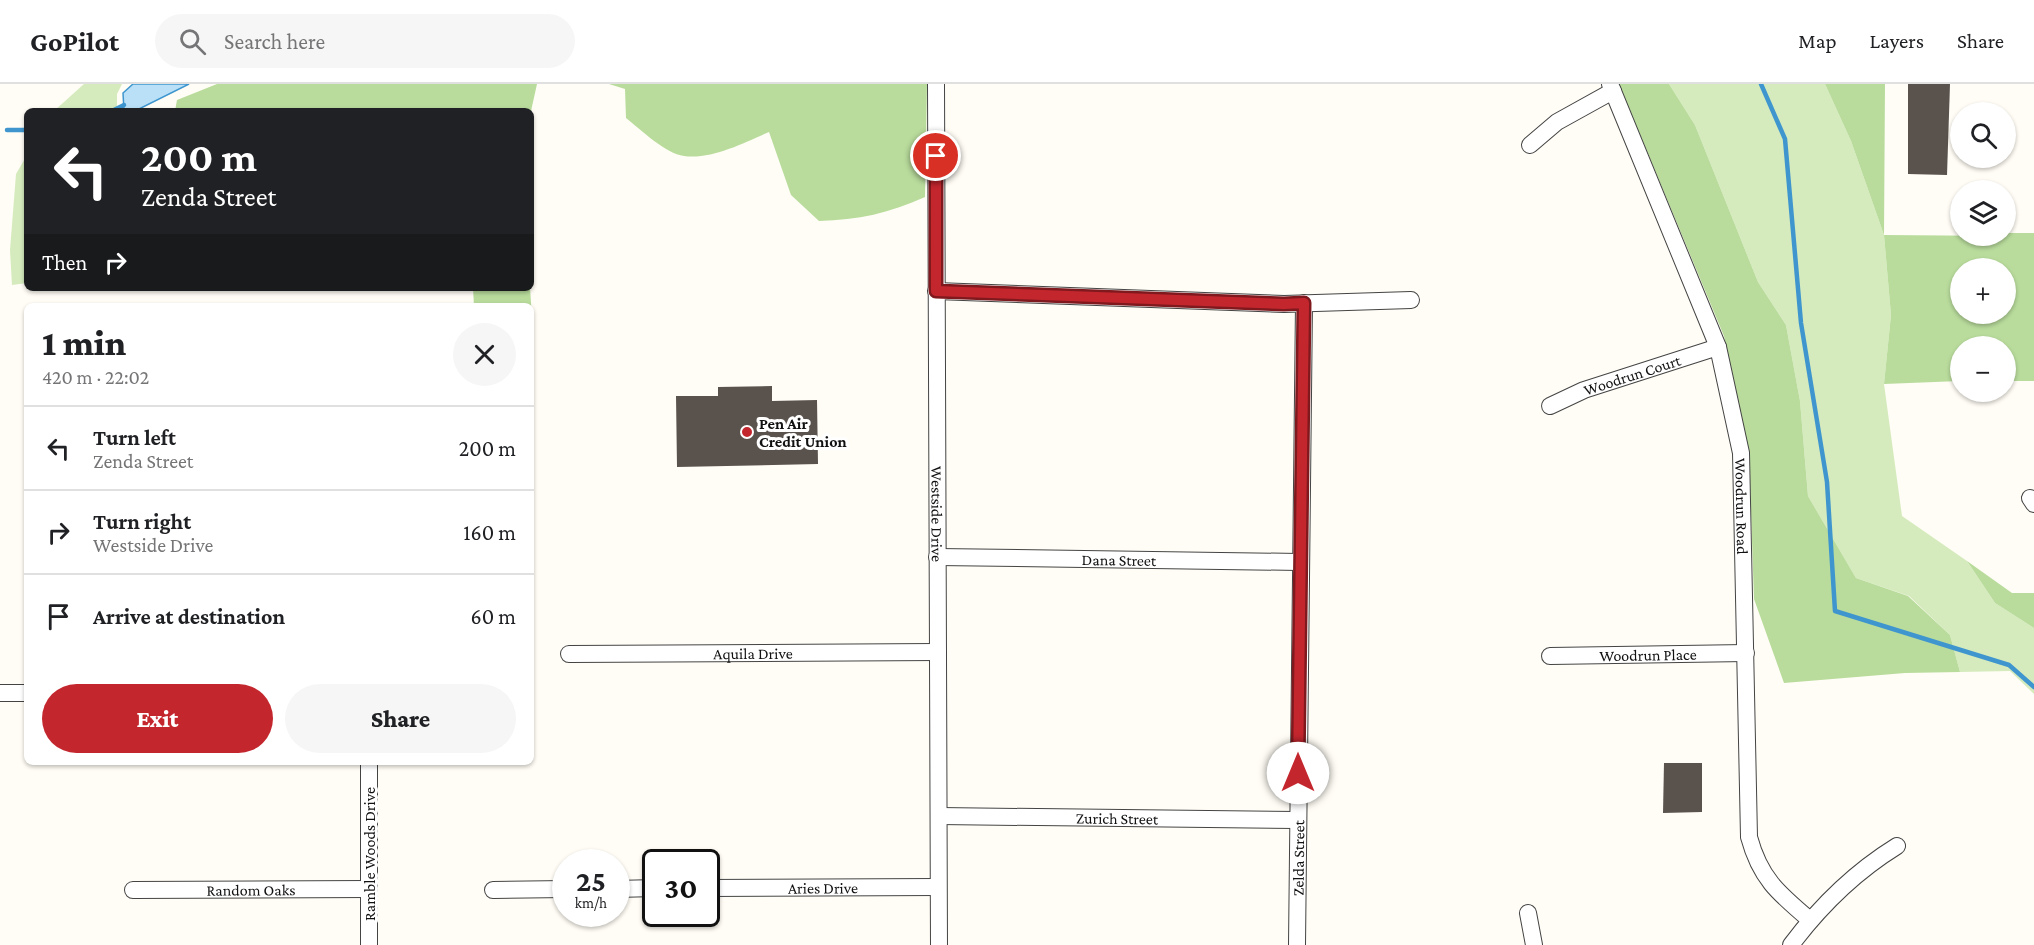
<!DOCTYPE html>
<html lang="en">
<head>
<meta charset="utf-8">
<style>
  :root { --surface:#fff; --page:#f6f6f6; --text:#202124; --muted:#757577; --line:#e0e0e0; --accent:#c4262e }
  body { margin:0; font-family:"Crimson Pro",serif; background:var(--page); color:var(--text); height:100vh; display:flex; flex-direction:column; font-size:22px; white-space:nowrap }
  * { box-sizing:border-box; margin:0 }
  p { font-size:20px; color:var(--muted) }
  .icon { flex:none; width:33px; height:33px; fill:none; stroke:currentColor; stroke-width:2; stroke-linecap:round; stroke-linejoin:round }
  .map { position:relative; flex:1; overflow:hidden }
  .sheet { position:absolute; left:24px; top:219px; width:510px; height:462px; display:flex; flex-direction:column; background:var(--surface); border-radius:9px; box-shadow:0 2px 4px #0004 }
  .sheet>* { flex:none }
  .top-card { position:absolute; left:24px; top:24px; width:510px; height:183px; border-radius:9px; box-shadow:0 2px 4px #0004; background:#202124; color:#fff; overflow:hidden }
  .fabs { position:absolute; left:1950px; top:18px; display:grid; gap:12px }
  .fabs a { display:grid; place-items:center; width:66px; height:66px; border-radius:50%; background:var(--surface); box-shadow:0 2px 4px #0004; font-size:30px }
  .speed { position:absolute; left:552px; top:765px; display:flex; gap:12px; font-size:30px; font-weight:700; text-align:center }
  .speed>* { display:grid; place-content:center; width:78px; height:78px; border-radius:50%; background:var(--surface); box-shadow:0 2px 4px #0004; line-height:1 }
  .speed small { font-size:15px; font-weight:400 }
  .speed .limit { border:3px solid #111; border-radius:9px; background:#fff; color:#111 }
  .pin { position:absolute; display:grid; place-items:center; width:51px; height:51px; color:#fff; margin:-26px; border:3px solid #fff; border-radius:50%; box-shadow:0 2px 6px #0007 }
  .me { position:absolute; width:66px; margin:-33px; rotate:0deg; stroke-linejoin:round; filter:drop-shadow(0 0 4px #0008) }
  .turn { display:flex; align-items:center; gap:21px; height:126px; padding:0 18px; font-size:27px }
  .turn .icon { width:78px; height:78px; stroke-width:2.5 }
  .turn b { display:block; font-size:42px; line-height:51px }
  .then { display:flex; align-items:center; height:57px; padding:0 18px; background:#0003; gap:12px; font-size:22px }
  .round { display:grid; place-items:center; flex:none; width:63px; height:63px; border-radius:32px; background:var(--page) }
  .overview { display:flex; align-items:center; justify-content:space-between; height:102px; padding:0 18px }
  h1 { font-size:36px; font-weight:800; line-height:45px }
  .primary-button { display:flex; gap:12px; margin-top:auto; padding:12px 18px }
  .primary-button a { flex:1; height:69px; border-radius:36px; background:var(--accent); color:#fff; font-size:24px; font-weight:800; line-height:69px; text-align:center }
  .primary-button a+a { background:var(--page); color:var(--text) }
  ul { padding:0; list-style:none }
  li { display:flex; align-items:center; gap:18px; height:84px; padding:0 18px; border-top:2px solid var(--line) }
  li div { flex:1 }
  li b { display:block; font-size:22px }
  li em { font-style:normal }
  header { display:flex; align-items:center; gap:36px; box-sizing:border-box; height:84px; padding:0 30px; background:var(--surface); border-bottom:2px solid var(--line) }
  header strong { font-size:28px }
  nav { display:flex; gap:33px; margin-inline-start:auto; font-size:21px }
  .search { width:420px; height:54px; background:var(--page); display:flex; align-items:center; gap:15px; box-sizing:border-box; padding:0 21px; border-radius:33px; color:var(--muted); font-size:22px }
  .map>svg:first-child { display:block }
  .green { fill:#d5ebbd }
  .forest { fill:#b9dc9c; fill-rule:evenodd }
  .water { fill:#b9e0f7; stroke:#3f96cf; stroke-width:1.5 }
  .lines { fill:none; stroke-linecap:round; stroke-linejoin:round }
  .stream { stroke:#3f96cf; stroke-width:4.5 }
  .building { fill:#5a524d }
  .minor-casing { stroke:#444; stroke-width:18 }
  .minor { stroke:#fff; stroke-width:16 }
  .route-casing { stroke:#7f191e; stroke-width:15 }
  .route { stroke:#c4262e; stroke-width:10 }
  .poi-dot { fill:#c4262e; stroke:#fff; stroke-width:2 }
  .labels { text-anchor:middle; stroke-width:6; stroke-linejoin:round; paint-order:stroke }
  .street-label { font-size:16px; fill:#111; stroke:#fff }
  .poi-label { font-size:16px; font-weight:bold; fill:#111; stroke:#fff; text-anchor:start }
</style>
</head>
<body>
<header>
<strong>GoPilot</strong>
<div class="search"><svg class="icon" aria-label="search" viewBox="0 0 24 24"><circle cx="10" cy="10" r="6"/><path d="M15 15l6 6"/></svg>Search here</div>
<nav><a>Map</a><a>Layers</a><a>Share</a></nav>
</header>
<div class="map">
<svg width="2034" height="861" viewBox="0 0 2034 861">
  <rect width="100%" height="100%" fill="#fffdf5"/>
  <!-- green -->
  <g class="green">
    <polygon points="84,0 122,0 117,10 117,27 54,27"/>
    <polygon points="1669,0 1825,0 1851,57 1884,151 1891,231 1884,300 1902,432 1967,477 1995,519 2034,544 2034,610 2010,587 1960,588 1950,551 1909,512 1856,494 1808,412 1800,317 1786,241 1758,198 1695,41"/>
    <polygon points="27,71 27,199 12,201 10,166 16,90"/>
  </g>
  <!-- forest -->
  <g class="forest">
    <polygon points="217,0 537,0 531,27 175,27 177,16"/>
    <path d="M 609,0 L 927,0 L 925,113 C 890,129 858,136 819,137 L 791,111 L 769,48 C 746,58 711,76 684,72 C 666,70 640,45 626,34 L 625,5 Z"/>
    <polygon points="1619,0 1669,0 1695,41 1758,198 1786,241 1800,317 1808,412 1856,494 1908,512 1950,551 1960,588 1905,589 1784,599 1754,515 1749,369 1724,252"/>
    <path d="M 1825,0 L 1885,0 L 1884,151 L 2006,152 L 2006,149 L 2034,149 L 2034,297 L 2006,297 L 2006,262 L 1960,262 L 1960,297 L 1884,300 L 1891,231 L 1884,151 L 1851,57 ZM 2006,184 L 2006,230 L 1960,230 L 1960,184 Z"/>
    <polygon points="473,204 530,204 533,248 531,222 474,222"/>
    <polygon points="1967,477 2012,509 2034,509 2034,544 1995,519"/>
  </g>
  <!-- water -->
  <polygon class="water" points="133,0 189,0 135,27 124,27 123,9"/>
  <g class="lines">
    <!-- stream -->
    <g class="stream">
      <polyline points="1761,0 1785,55 1801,239 1827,398 1835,527 2009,581 2034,603"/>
      <polyline points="112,27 124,21"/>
      <polyline points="7,46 27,46"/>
    </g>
  </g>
  <!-- building -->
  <g class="building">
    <polygon points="1908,0 1950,0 1947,91 1908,90"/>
    <polygon points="772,302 772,317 817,316 818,380 677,383 676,312 718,312 718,303"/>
    <polygon points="1664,679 1702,679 1702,728 1663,729"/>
  </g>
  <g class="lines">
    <defs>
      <g id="minor">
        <path id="s1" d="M 936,0 L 939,861"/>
        <path id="s2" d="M 1610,0 L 1718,263 L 1741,369 L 1749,753 C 1760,794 1778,809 1810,836"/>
        <polyline points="1530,61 1557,38 1613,7"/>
        <polyline points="936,207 1284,220 1411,216"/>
        <path id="s3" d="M 1550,322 L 1584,306 L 1718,263"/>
        <polyline points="2030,414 2034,420"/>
        <path id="s4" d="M 937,473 L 1299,478"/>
        <path id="s5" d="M 569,570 L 938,568"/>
        <path id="s6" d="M 1550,572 L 1746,569"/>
        <polyline points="0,609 27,609"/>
        <polyline points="369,678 369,861"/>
        <path id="s7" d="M 939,732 L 1297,736"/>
        <path id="s8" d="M 706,804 L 938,803"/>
        <polyline points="616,805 656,804"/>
        <path id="s9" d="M 133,806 L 369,805"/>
        <polyline points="493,806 566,805"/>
        <polyline points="1528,829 1534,861"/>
        <path id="s10" d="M 1297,861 L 1304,219"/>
        <path d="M 1791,861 C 1821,821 1855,788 1897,762"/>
      </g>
    </defs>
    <!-- minor casing -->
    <use href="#minor" class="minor-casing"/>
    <!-- minor -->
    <use href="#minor" class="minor"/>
  </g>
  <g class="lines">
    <defs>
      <polyline id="route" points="936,72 936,207 1284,220 1304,219 1298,689"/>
    </defs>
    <!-- route casing -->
    <use href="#route" class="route-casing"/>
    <!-- route -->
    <use href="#route" class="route"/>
  </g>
  <!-- markers -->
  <circle class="poi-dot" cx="747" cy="348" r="6"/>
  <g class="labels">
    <!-- street labels -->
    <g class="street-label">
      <text dy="6" stroke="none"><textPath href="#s3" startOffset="88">Woodrun Court</textPath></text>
      <text dy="6" stroke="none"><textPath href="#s2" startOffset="446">Woodrun Road</textPath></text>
      <text dy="6" stroke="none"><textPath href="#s1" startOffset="430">Westside Drive</textPath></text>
      <text dy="6" stroke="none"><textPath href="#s4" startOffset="182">Dana Street</textPath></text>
      <text dy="6" stroke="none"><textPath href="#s5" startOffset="184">Aquila Drive</textPath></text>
      <text dy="6" stroke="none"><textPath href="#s6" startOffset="98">Woodrun Place</textPath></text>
      <text dy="6" stroke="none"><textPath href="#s7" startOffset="178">Zurich Street</textPath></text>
      <text transform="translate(369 770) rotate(-90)" y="6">Ramble Woods Drive</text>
      <text dy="6" stroke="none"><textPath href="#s10" startOffset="87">Zelda Street</textPath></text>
      <text dy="6" stroke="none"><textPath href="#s8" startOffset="117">Aries Drive</textPath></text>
      <text dy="6" stroke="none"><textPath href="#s9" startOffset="118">Random Oaks</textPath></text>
    </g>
    <!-- poi labels -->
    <g class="poi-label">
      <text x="759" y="345">Pen Air<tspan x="759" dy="18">Credit Union</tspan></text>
    </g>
  </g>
</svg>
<div class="fabs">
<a><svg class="icon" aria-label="search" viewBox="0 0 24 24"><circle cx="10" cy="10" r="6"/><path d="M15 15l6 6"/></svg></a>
<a><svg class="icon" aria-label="layers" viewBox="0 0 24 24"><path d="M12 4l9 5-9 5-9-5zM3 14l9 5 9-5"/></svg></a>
<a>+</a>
<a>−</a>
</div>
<div class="speed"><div>25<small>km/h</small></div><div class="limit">30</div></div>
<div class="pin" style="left:936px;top:72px;background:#d93025"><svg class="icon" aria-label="arrive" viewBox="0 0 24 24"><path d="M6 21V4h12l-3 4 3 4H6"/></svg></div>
<svg class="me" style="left:1298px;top:689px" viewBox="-20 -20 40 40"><circle r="19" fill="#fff"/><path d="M0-13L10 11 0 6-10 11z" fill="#c4262e"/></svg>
<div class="top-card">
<div class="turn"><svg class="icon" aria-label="left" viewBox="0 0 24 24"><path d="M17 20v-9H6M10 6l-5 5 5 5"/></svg><div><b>200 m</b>Zenda Street</div></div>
<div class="then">Then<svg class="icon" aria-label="right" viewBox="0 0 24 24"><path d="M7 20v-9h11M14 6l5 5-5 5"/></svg></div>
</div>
<section class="sheet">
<div class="overview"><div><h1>1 min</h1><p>420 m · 22:02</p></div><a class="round"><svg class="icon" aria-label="close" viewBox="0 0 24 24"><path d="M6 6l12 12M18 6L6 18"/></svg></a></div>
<ul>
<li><svg class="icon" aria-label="left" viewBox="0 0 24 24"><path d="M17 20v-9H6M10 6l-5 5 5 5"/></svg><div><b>Turn left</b><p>Zenda Street</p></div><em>200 m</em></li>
<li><svg class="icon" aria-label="right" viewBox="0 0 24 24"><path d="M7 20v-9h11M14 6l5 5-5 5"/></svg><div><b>Turn right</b><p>Westside Drive</p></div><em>160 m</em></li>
<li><svg class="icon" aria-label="arrive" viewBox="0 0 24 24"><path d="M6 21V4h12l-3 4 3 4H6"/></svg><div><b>Arrive at destination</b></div><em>60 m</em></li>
</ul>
<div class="primary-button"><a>Exit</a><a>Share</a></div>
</section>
</div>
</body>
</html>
